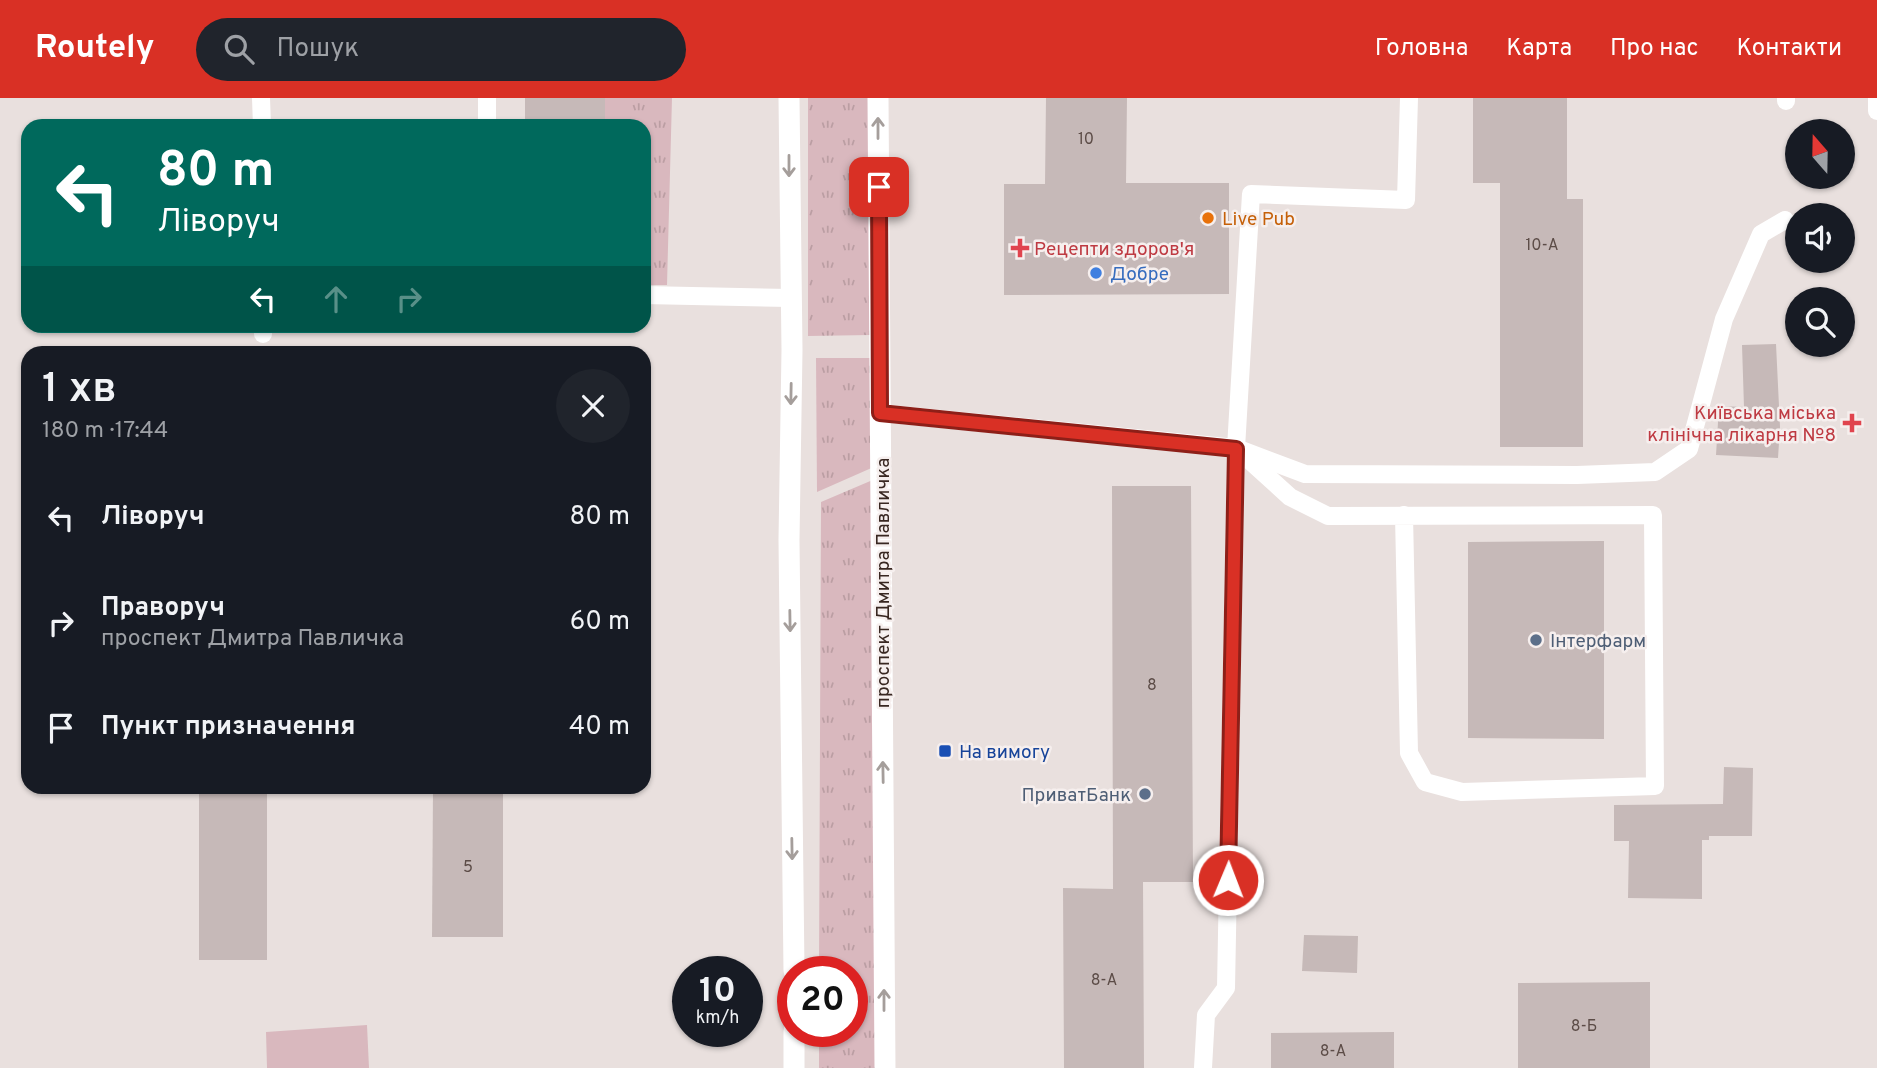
<!DOCTYPE html>
<html lang="uk">
<head>
<meta charset="utf-8">
<style>
  :root { --surface:#171b24; --page:#20242c; --text:#f1f3f6; --muted:#9ea1a6; --accent:#d93025 }
  body { margin:0; font-family:Overpass,sans-serif; background:var(--page); color:var(--text); height:100vh; display:flex; flex-direction:column; font-size:26px; white-space:nowrap }
  * { box-sizing:border-box; margin:0 }
  p { font-size:23px; color:var(--muted) }
  .icon { flex:none; width:38px; height:38px; fill:none; stroke:currentColor; stroke-width:2; stroke-linecap:round; stroke-linejoin:round }
  .map { position:relative; flex:1; overflow:hidden }
  .drawer { position:absolute; left:21px; top:248px; width:630px; height:448px; display:flex; flex-direction:column; background:var(--surface); border-radius:21px; box-shadow:0 2px 5px #0004 }
  .drawer>* { flex:none }
  .banner { position:absolute; left:21px; top:21px; width:630px; height:214px; border-radius:21px; box-shadow:0 2px 5px #0004; background:#00695c; color:#fff; overflow:hidden }
  .needle { width:46px; rotate:340deg }
  .controls { position:absolute; left:1785px; top:21px; display:grid; gap:14px }
  .controls a { display:grid; place-items:center; width:70px; height:70px; border-radius:50%; background:var(--surface); box-shadow:0 2px 5px #0004; font-size:35px }
  .speed { position:absolute; left:672px; top:858px; display:flex; gap:14px; font-size:35px; font-weight:700; text-align:center }
  .speed>* { display:grid; place-content:center; width:91px; height:91px; border-radius:50%; background:var(--surface); box-shadow:0 2px 5px #0004; line-height:1 }
  .speed small { font-size:18px; font-weight:400 }
  .speed .limit { border:10px solid #d22; background:#fff; color:#111 }
  .pin { position:absolute; display:grid; place-items:center; width:60px; height:60px; color:#fff; margin:-30px; border-radius:14px; box-shadow:0 4px 10px #0006 }
  .me { position:absolute; width:77px; margin:-38px; rotate:1deg; stroke-linejoin:round; filter:drop-shadow(0 0 5px #0008) }
  .turn { display:flex; align-items:center; gap:24px; height:147px; padding:0 21px; font-size:32px }
  .turn .icon { width:91px; height:91px; stroke-width:2.5 }
  .turn b { display:block; font-size:49px; line-height:60px }
  .lanes { display:flex; align-items:center; height:66px; padding:0 21px; background:#0003; justify-content:center; gap:35px; direction:ltr }
  .lanes .off { opacity:.35 }
  .round { display:grid; place-items:center; flex:none; width:74px; height:74px; border-radius:37px; background:var(--page) }
  .overview { display:flex; align-items:center; justify-content:space-between; height:119px; padding:0 21px }
  h1 { font-size:42px; font-weight:600; line-height:52px }
  ul { padding:0; list-style:none }
  li { display:flex; align-items:center; gap:21px; height:105px; padding:0 21px }
  li div { flex:1 }
  li b { display:block; font-size:26px }
  li em { font-style:normal }
  header { display:flex; align-items:center; gap:42px; box-sizing:border-box; height:98px; padding:0 35px; background:var(--accent); color:#fff }
  header strong { font-size:33px }
  nav { display:flex; gap:38px; margin-inline-start:auto; font-size:24px }
  .search { width:490px; height:63px; background:var(--page); display:flex; align-items:center; gap:18px; box-sizing:border-box; padding:0 24px; border-radius:38px; color:var(--muted); font-size:26px }
  .map>svg:first-child { display:block }
  .grass { fill:url(#grass-tufts) }
  .garden { fill:#d9b8be }
  .building { fill:#c6b9b8 }
  .lines { fill:none; stroke-linecap:round; stroke-linejoin:round }
  .lane { stroke:#fff; stroke-width:18 }
  .street { stroke:#fff; stroke-width:21 }
  .oneway { stroke:#a59e9b }
  .route-casing { stroke:#8d1f18; stroke-width:18 }
  .route { stroke:#d93025; stroke-width:12 }
  .food-dot { fill:#e8710a; stroke:#f6efee; stroke-width:2.5 }
  .health-dot { fill:#e0444e; stroke:#f6efee; stroke-width:2.5 }
  .shop-dot { fill:#3f7fe0; stroke:#f6efee; stroke-width:2.5 }
  .service-dot { fill:#5c6f8a; stroke:#f6efee; stroke-width:2.5 }
  .transit-dot { fill:#1a4fb4; stroke:#f6efee; stroke-width:2.5 }
  .labels { text-anchor:middle; stroke-width:5; stroke-linejoin:round; paint-order:stroke }
  .number-label { font-size:16px; fill:#5c4c47 }
  .food-label { font-size:19px; fill:#c56008; stroke:#f6efee; text-anchor:start }
  .health-label { font-size:19px; fill:#be3a42; stroke:#f6efee; text-anchor:start }
  .shop-label { font-size:19px; fill:#366cbe; stroke:#f6efee; text-anchor:start }
  .street-label { font-size:19px; fill:#382721; stroke:#f6efee }
  .service-label { font-size:19px; fill:#4e5e75; stroke:#f6efee; text-anchor:start }
  .transit-label { font-size:19px; fill:#164399; stroke:#f6efee; text-anchor:start }
</style>
</head>
<body>
<header>
<strong>Routely</strong>
<div class="search"><svg class="icon" aria-label="search" viewBox="0 0 24 24"><circle cx="10" cy="10" r="6"/><path d="M15 15l6 6"/></svg>Пошук</div>
<nav><a>Головна</a><a>Карта</a><a>Про нас</a><a>Контакти</a></nav>
</header>
<div class="map">
<svg width="1877" height="970" viewBox="0 0 1877 970">
  <defs>
    <pattern id="grass-tufts" width="24" height="20" patternUnits="userSpaceOnUse" patternTransform="scale(1.75)"><rect width="24" height="20" fill="#d9b8be"/><path d="M3 7l-1-3M5 7V3M7 7l1-3M15 17l-1-3M17 17v-4M19 17l1-3" fill="none" stroke="#bb9ea3"/></pattern>
  </defs>
  <rect width="100%" height="100%" fill="#e9e0de"/>
  <!-- grass -->
  <g class="grass">
    <polygon points="605,0 672,0 667,187 644,187 644,28 605,28"/>
    <polygon points="808,0 870,0 871,237 808,238"/>
    <polygon points="816,260 879,260 876,368 817,394"/>
    <polygon points="875,381 875,970 819,970 819,933 852,933 852,873 819,873 821,404"/>
  </g>
  <!-- garden -->
  <polygon class="garden" points="367,927 369,970 267,970 266,934"/>
  <!-- building -->
  <g class="building">
    <rect x="525" y="0" width="80" height="28"/>
    <polygon points="1046,0 1127,0 1126,85 1229,85 1229,196 1004,197 1004,86 1045,86"/>
    <polygon points="1473,0 1567,0 1567,101 1583,101 1583,349 1500,349 1500,85 1473,85"/>
    <polygon points="1776,246 1780,329 1778,360 1716,357 1719,308 1744,309 1742,247"/>
    <polygon points="1112,388 1191,388 1193,784 1143,784 1144,970 1064,970 1063,790 1113,791"/>
    <polygon points="1604,443 1604,641 1468,640 1468,444"/>
    <polygon points="1724,669 1753,670 1752,738 1709,738 1709,742 1702,742 1702,801 1628,800 1629,743 1614,743 1614,707 1723,706"/>
    <rect x="199" y="690" width="68" height="172"/>
    <polygon points="433,690 503,690 503,839 432,839"/>
    <polygon points="1304,837 1358,838 1357,875 1302,873"/>
    <polygon points="1650,884 1650,970 1518,970 1518,885"/>
    <polygon points="1394,934 1394,970 1271,970 1271,935"/>
  </g>
  <g class="lines">
    <!-- lane -->
    <g class="lane">
      <polyline points="261,0 262,28"/>
      <polyline points="487,0 487,28"/>
      <polyline points="1877,0 1877,13"/>
      <polyline points="1786,3 1786,0"/>
      <polyline points="644,197 790,200"/>
      <polyline points="263,228 263,236"/>
      <polyline points="880,315 1236,350 1305,376 1577,377 1655,374 1689,351 1724,221 1761,136 1785,122"/>
      <polyline points="1236,350 1290,399 1328,418 1653,417 1655,688 1462,694 1425,684 1409,655 1404,417"/>
      <polyline points="1203,970 1206,917 1226,890 1236,350 1251,96 1406,102 1409,0"/>
    </g>
    <!-- street -->
    <g class="street">
      <polyline points="789,0 792,252 789,442 794,873"/>
      <polyline points="878,0 885,970"/>
      <polyline points="794,933 794,970"/>
    </g>
  </g>
  <!-- one-way arrows -->
  <defs><path id="oneway-shaft" d="M-6 0H5M1.5-3L5.5 0L1.5 3" fill="none" stroke-width="1.6" stroke-linecap="round" stroke-linejoin="round" transform="scale(1.75)"/></defs>
  <g class="oneway">
    <use href="#oneway-shaft" transform="translate(878 30) rotate(-90)"/>
    <use href="#oneway-shaft" transform="translate(789 68) rotate(90)"/>
    <use href="#oneway-shaft" transform="translate(791 296) rotate(91)"/>
    <use href="#oneway-shaft" transform="translate(790 523) rotate(89)"/>
    <use href="#oneway-shaft" transform="translate(883 674) rotate(-91)"/>
    <use href="#oneway-shaft" transform="translate(792 751) rotate(89)"/>
    <use href="#oneway-shaft" transform="translate(884 902) rotate(-90)"/>
  </g>
  <g class="lines">
    <defs>
      <polyline id="route" points="879,89 880,315 1236,351 1228,782"/>
    </defs>
    <!-- route casing -->
    <use href="#route" class="route-casing"/>
    <!-- route -->
    <use href="#route" class="route"/>
  </g>
  <!-- markers -->
  <circle class="food-dot" cx="1208" cy="120" r="7"/>
  <g class="health-dot">
    <path d="M1016.5 139.5h7v7h7v7h-7v7h-7v-7h-7v-7h7z"/>
    <path d="M1848.5 314.5h7v7h7v7h-7v7h-7v-7h-7v-7h7z"/>
  </g>
  <circle class="shop-dot" cx="1096" cy="175" r="7"/>
  <g class="service-dot">
    <circle cx="1536" cy="542" r="7"/>
    <circle cx="1145" cy="696" r="7"/>
  </g>
  <rect class="transit-dot" x="938" y="646" width="14" height="14" rx="3.5"/>
  <g class="labels">
    <!-- number labels -->
    <g class="number-label">
      <text x="1086" y="46">10</text>
      <text x="1542" y="152">10-А</text>
      <text x="1152" y="592">8</text>
      <text x="468" y="774">5</text>
      <text x="1104" y="887">8-А</text>
      <text x="1584" y="933">8-Б</text>
      <text x="1333" y="958">8-А</text>
    </g>
    <!-- food labels -->
    <g class="food-label">
      <text x="1222" y="127">Live Pub</text>
    </g>
    <!-- health labels -->
    <g class="health-label">
      <text x="1034" y="157">Рецепти здоров'я</text>
      <text x="1836" y="321" text-anchor="end">Київська міська<tspan x="1836" dy="22">клінічна лікарня №8</tspan></text>
    </g>
    <!-- shop labels -->
    <g class="shop-label">
      <text x="1110" y="182">Добре</text>
    </g>
    <!-- street labels -->
    <g class="street-label">
      <text transform="translate(882 485) rotate(-90)" y="7">проспект Дмитра Павличка</text>
    </g>
    <!-- service labels -->
    <g class="service-label">
      <text x="1550" y="549">Інтерфарм</text>
      <text x="1131" y="703" text-anchor="end">ПриватБанк</text>
    </g>
    <!-- transit labels -->
    <g class="transit-label">
      <text x="959" y="660">На вимогу</text>
    </g>
  </g>
</svg>
<div class="controls">
<a><svg class="needle" viewBox="-14 -14 28 28"><path d="M0-13l5 13h-10z" fill="#e53935"/><path d="M0 13l5-13h-10z" fill="#9ea1a6"/></svg></a>
<a><svg class="icon" aria-label="sound" viewBox="0 0 24 24"><path d="M4 9h4l5-4v14l-5-4H4zM17 9q2 3 0 6"/></svg></a>
<a><svg class="icon" aria-label="search" viewBox="0 0 24 24"><circle cx="10" cy="10" r="6"/><path d="M15 15l6 6"/></svg></a>
</div>
<div class="speed"><div>10<small>km/h</small></div><div class="limit">20</div></div>
<div class="pin" style="left:879px;top:89px;background:#d93025"><svg class="icon" aria-label="arrive" viewBox="0 0 24 24"><path d="M6 21V4h12l-3 4 3 4H6"/></svg></div>
<svg class="me" style="left:1228px;top:782px" viewBox="-20 -20 40 40"><circle r="17" fill="#d93025" stroke="#fff" stroke-width="3"/><path d="M0-11L8 9 0 5-8 9z" fill="#fff"/></svg>
<div class="banner">
<div class="turn"><svg class="icon" aria-label="left" viewBox="0 0 24 24"><path d="M17 20v-9H6M10 6l-5 5 5 5"/></svg><div><b>80 m</b>Ліворуч</div></div>
<div class="lanes"><svg class="icon" aria-label="left" viewBox="0 0 24 24"><path d="M17 20v-9H6M10 6l-5 5 5 5"/></svg><svg class="icon off" aria-label="ahead" viewBox="0 0 24 24"><path d="M12 20V5M6 11l6-6 6 6"/></svg><svg class="icon off" aria-label="right" viewBox="0 0 24 24"><path d="M7 20v-9h11M14 6l5 5-5 5"/></svg></div>
</div>
<section class="drawer">
<div class="overview"><div><h1>1 хв</h1><p>180 m · 17:44</p></div><a class="round"><svg class="icon" aria-label="close" viewBox="0 0 24 24"><path d="M6 6l12 12M18 6L6 18"/></svg></a></div>
<ul>
<li><svg class="icon" aria-label="left" viewBox="0 0 24 24"><path d="M17 20v-9H6M10 6l-5 5 5 5"/></svg><div><b>Ліворуч</b></div><em>80 m</em></li>
<li><svg class="icon" aria-label="right" viewBox="0 0 24 24"><path d="M7 20v-9h11M14 6l5 5-5 5"/></svg><div><b>Праворуч</b><p>проспект Дмитра Павличка</p></div><em>60 m</em></li>
<li><svg class="icon" aria-label="arrive" viewBox="0 0 24 24"><path d="M6 21V4h12l-3 4 3 4H6"/></svg><div><b>Пункт призначення</b></div><em>40 m</em></li>
</ul>
</section>
</div>
</body>
</html>
